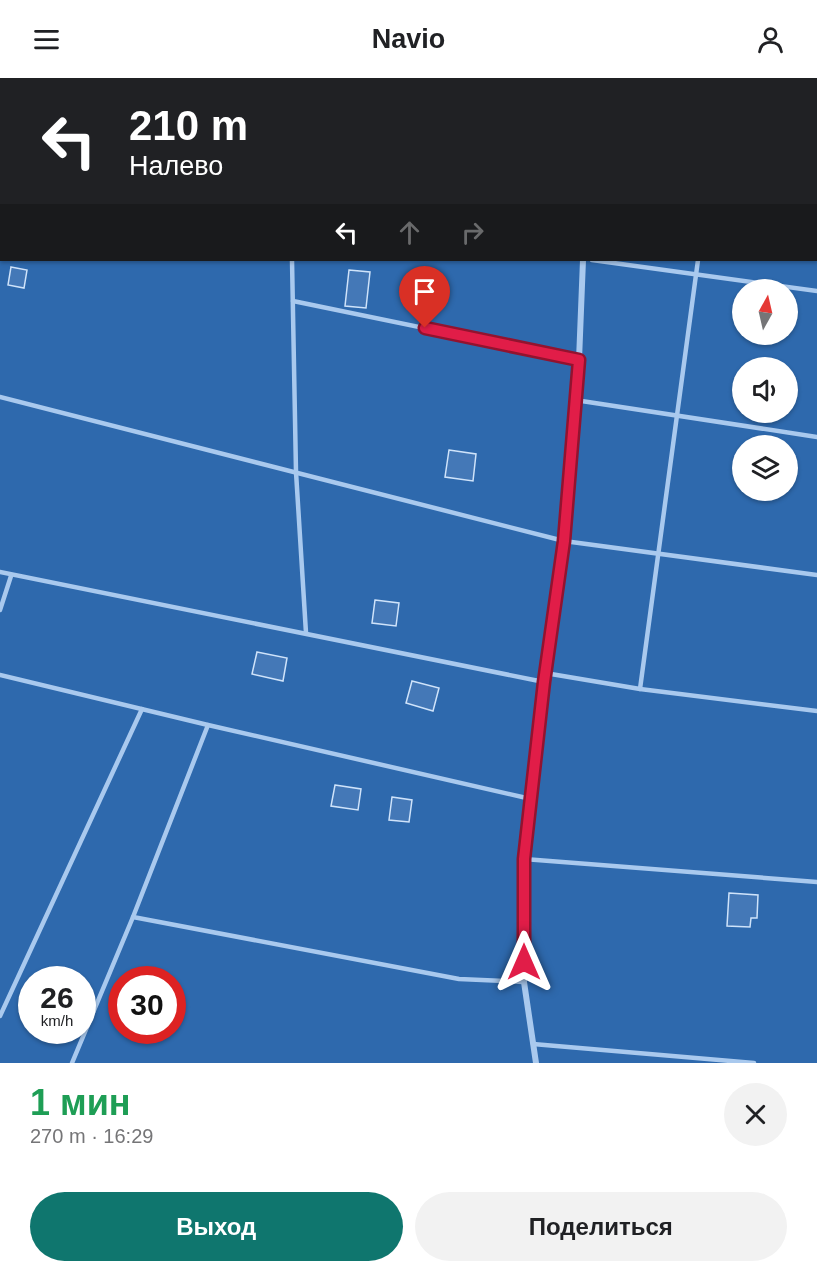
<!DOCTYPE html>
<html lang="ru">
<head>
<meta charset="utf-8">
<style>
  :root { --surface:#fff; --page:#f2f2f2; --text:#202124; --muted:#757577; --accent:#0f766e }
  body { margin:0; font-family:Arial,sans-serif; background:var(--page); color:var(--text); height:100vh; display:flex; flex-direction:column; font-size:22px; white-space:nowrap }
  * { box-sizing:border-box; margin:0 }
  p { font-size:20px; color:var(--muted) }
  .icon { flex:none; width:33px; height:33px; fill:none; stroke:currentColor; stroke-width:2; stroke-linecap:round; stroke-linejoin:round }
  .map { position:relative; height:985px; overflow:hidden }
  .sheet { display:flex; flex-direction:column; background:var(--surface); flex:1 }
  .sheet>* { flex:none }
  .top-card { position:absolute; left:0px; top:0px; width:818px; height:183px; box-shadow:0 2px 4px #0004; background:#202124; color:#fff; overflow:hidden }
  .needle { width:39px; rotate:8deg }
  .controls { position:absolute; left:732px; top:201px; display:grid; gap:12px }
  .controls a { display:grid; place-items:center; width:66px; height:66px; border-radius:50%; background:var(--surface); box-shadow:0 2px 4px #0004; font-size:30px }
  .speed { position:absolute; left:18px; top:888px; display:flex; gap:12px; font-size:30px; font-weight:700; text-align:center }
  .speed>* { display:grid; place-content:center; width:78px; height:78px; border-radius:50%; background:var(--surface); box-shadow:0 2px 4px #0004; line-height:1 }
  .speed small { font-size:15px; font-weight:400 }
  .speed .limit { border:9px solid #d22; background:#fff; color:#111 }
  .pin { position:absolute; display:grid; place-items:center; width:51px; height:51px; color:#fff; margin:-62px -26px; border-radius:50% 50% 50% 0; rotate:-45deg; box-shadow:0 0 6px #0007 }
  .pin .icon { rotate:45deg }
  .me { position:absolute; width:66px; margin:-33px; rotate:0deg; stroke-linejoin:round; filter:drop-shadow(0 0 4px #0008) }
  .turn { display:flex; align-items:center; gap:21px; height:126px; padding:0 30px; font-size:27px }
  .turn .icon { width:78px; height:78px; stroke-width:2.5 }
  .turn b { display:block; font-size:42px; line-height:51px }
  .lanes { display:flex; align-items:center; height:57px; padding:0 30px; background:#0003; justify-content:center; gap:30px; direction:ltr }
  .lanes .off { opacity:.35 }
  .round { display:grid; place-items:center; flex:none; width:63px; height:63px; border-radius:32px; background:var(--page) }
  .overview { display:flex; align-items:center; justify-content:space-between; height:102px; padding:0 30px }
  h1 { font-size:36px; font-weight:800; line-height:45px; color:#1e9e55 }
  .cta { display:flex; gap:12px; margin-top:auto; padding:12px 30px }
  .cta a { flex:1; height:69px; border-radius:36px; background:var(--accent); color:#fff; font-size:24px; font-weight:800; line-height:69px; text-align:center }
  .cta a+a { background:var(--page); color:var(--text) }
  header { display:flex; justify-content:space-between; align-items:center; height:78px; padding:0 30px; background:var(--surface); font-size:27px; font-weight:800 }
  .map>svg:first-child { display:block }
  .green { fill:#2e69ad; fill-rule:evenodd }
  .building { fill:#4478b7; stroke:#cfe3fa; stroke-width:1.5 }
  .lines { fill:none; stroke-linecap:round; stroke-linejoin:round }
  .service { stroke:#a9c9ee; stroke-width:4.5 }
  .minor { stroke:#a9c9ee; stroke-width:6 }
  .route-casing { stroke:#92132f; stroke-width:15 }
  .route { stroke:#e11d48; stroke-width:10 }
</style>
</head>
<body>
<header><svg class="icon" aria-label="menu" viewBox="0 0 24 24"><path d="M4 6h16M4 12h16M4 18h16"/></svg>Navio<svg class="icon" aria-label="person" viewBox="0 0 24 24"><circle cx="12" cy="8" r="4"/><path d="M4 21q1-7 8-7t8 7"/></svg></header>
<div class="map">
<svg width="817" height="985" viewBox="0 0 817 985">
  <rect width="100%" height="100%" fill="#1b4f8f"/>
  <!-- green -->
  <path class="green" d="M 0,0 L 817,0 L 817,985 L 0,985 ZM 2,2 L 816,2 L 816,182 L 2,182 ZM 742,212 L 788,212 L 788,256 L 742,256 ZM 742,290 L 788,290 L 788,334 L 742,334 ZM 742,368 L 788,368 L 788,412 L 742,412 ZM 32,902 L 82,902 L 82,952 L 32,952 ZM 122,902 L 172,902 L 172,952 L 122,952 Z"/>
  <!-- building -->
  <g class="building">
    <polygon points="11,189 27,192 24,210 8,207"/>
    <polygon points="349,192 370,194 366,230 345,228"/>
    <polygon points="449,372 476,376 473,403 445,399"/>
    <polygon points="375,522 399,525 396,548 372,545"/>
    <polygon points="257,574 287,580 283,603 252,596"/>
    <polygon points="412,603 439,610 433,633 406,625"/>
    <polygon points="335,707 361,711 358,732 331,728"/>
    <polygon points="392,719 412,722 409,744 389,742"/>
    <polygon points="729,815 758,817 757,840 751,840 750,849 727,848"/>
  </g>
  <g class="lines">
    <!-- service -->
    <g class="service">
      <polyline points="288,0 288,2"/>
      <polyline points="723,2 723,0"/>
      <polyline points="0,11 2,11"/>
      <polyline points="816,64 817,64"/>
      <polyline points="292,182 296,394 306,555"/>
      <polyline points="592,182 817,213"/>
      <polyline points="293,223 579,282"/>
      <polyline points="0,319 564,463 817,497"/>
      <polyline points="575,322 817,359"/>
      <polyline points="0,494 544,604"/>
      <polyline points="0,532 11,498"/>
      <polyline points="545,595 640,611 817,633"/>
      <polyline points="0,597 208,647 531,721"/>
      <polyline points="640,611 698,182"/>
      <polyline points="524,781 817,804"/>
      <polyline points="133,839 459,901 524,904"/>
      <polyline points="0,938 142,631"/>
      <polyline points="533,966 754,985"/>
      <polyline points="72,985 133,839 208,647"/>
    </g>
    <!-- minor -->
    <g class="minor">
      <polyline points="601,2 602,0"/>
      <polyline points="536,985 524,904 524,781 544,604 564,463 579,282 583,182"/>
    </g>
  </g>
  <g class="lines">
    <defs>
      <polyline id="route" points="425,250 579,282 564,463 544,604 524,781 524,884"/>
    </defs>
    <!-- route casing -->
    <use href="#route" class="route-casing"/>
    <!-- route -->
    <use href="#route" class="route"/>
  </g>
</svg>
<div class="controls">
<a><svg class="needle" viewBox="-14 -14 28 28"><path d="M0-13l5 13h-10z" fill="#e53935"/><path d="M0 13l5-13h-10z" fill="#757577"/></svg></a>
<a><svg class="icon" aria-label="sound" viewBox="0 0 24 24"><path d="M4 9h4l5-4v14l-5-4H4zM17 9q2 3 0 6"/></svg></a>
<a><svg class="icon" aria-label="layers" viewBox="0 0 24 24"><path d="M12 4l9 5-9 5-9-5zM3 14l9 5 9-5"/></svg></a>
</div>
<div class="speed"><div>26<small>km/h</small></div><div class="limit">30</div></div>
<div class="pin" style="left:425px;top:250px;background:#d93025"><svg class="icon" aria-label="arrive" viewBox="0 0 24 24"><path d="M6 21V4h12l-3 4 3 4H6"/></svg></div>
<svg class="me" style="left:524px;top:884px" viewBox="-20 -20 40 40"><path d="M0-17L14 15 0 8-14 15z" fill="#e11d48" stroke="#fff" stroke-width="4"/></svg>
<div class="top-card">
<div class="turn"><svg class="icon" aria-label="left" viewBox="0 0 24 24"><path d="M17 20v-9H6M10 6l-5 5 5 5"/></svg><div><b>210 m</b>Налево</div></div>
<div class="lanes"><svg class="icon" aria-label="left" viewBox="0 0 24 24"><path d="M17 20v-9H6M10 6l-5 5 5 5"/></svg><svg class="icon off" aria-label="ahead" viewBox="0 0 24 24"><path d="M12 20V5M6 11l6-6 6 6"/></svg><svg class="icon off" aria-label="right" viewBox="0 0 24 24"><path d="M7 20v-9h11M14 6l5 5-5 5"/></svg></div>
</div>
</div>
<section class="sheet">
<div class="overview"><div><h1>1 мин</h1><p>270 m · 16:29</p></div><a class="round"><svg class="icon" aria-label="close" viewBox="0 0 24 24"><path d="M6 6l12 12M18 6L6 18"/></svg></a></div>
<div class="cta"><a>Выход</a><a>Поделиться</a></div>
</section>
</body>
</html>
